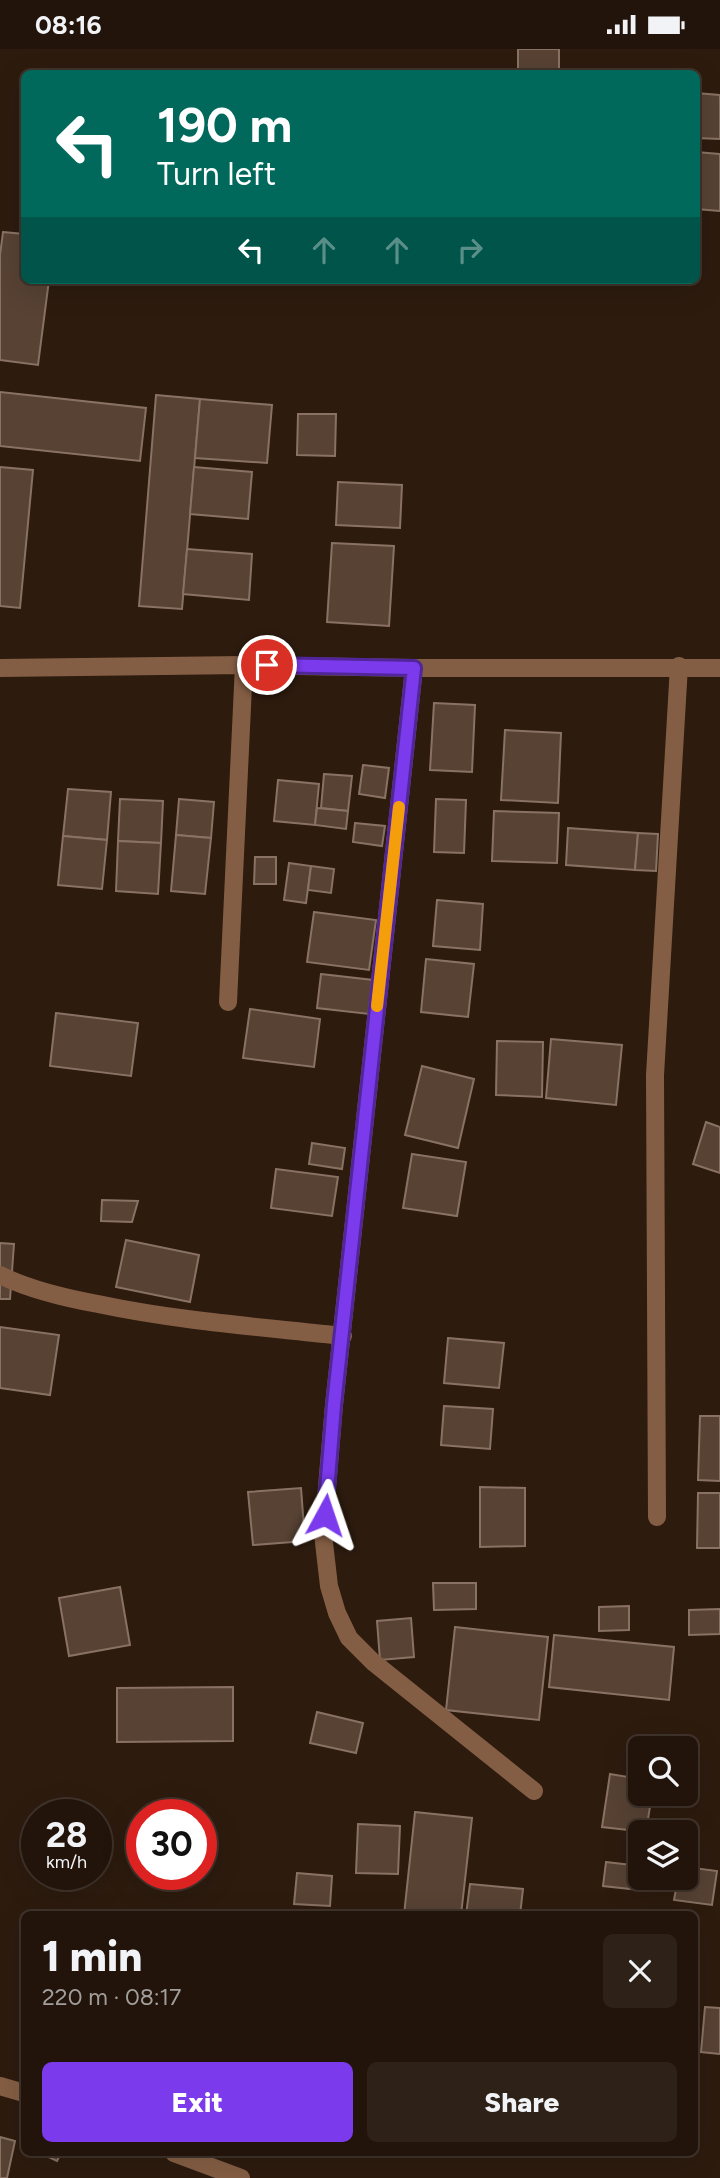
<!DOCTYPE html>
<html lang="en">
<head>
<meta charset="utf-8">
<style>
  :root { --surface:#22140a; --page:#2e2118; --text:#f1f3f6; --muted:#a29e9c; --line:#3f332b; --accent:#7c3aed }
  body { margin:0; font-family:Figtree,sans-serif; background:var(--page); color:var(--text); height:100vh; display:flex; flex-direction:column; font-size:26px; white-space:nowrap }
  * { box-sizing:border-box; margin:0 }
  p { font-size:23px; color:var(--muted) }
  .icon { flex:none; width:38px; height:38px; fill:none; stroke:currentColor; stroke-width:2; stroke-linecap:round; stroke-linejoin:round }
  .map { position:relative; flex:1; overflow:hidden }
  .panel { position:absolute; left:21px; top:1862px; width:677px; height:245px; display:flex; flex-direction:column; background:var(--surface); border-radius:10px; box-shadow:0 7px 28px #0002,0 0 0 2px var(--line) }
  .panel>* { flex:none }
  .hud { position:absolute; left:21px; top:21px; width:679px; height:214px; border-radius:10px; box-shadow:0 7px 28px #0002,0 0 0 2px var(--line); background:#00695c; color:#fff; overflow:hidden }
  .controls { position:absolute; left:628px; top:1687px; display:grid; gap:14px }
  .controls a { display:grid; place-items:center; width:70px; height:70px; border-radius:10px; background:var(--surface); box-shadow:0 7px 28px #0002,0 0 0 2px var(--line); font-size:35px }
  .speed { position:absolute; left:21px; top:1750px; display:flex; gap:14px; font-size:35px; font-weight:700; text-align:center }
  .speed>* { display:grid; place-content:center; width:91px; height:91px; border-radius:50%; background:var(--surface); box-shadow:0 7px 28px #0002,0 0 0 2px var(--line); line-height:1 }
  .speed small { font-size:18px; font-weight:400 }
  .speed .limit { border:10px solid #d22; background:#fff; color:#111 }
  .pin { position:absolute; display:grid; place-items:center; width:60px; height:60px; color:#fff; margin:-30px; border:4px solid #fff; border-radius:50%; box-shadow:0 2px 7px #0007 }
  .me { position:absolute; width:77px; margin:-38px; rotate:5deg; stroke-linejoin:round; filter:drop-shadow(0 0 5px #0008) }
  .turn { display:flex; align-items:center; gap:24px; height:147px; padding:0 21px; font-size:32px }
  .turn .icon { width:91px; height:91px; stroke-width:2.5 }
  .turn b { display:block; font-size:49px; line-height:60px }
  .lanes { display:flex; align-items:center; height:66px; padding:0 21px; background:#0003; justify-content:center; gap:35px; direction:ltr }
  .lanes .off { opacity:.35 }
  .round { display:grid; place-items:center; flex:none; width:74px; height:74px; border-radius:10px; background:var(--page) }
  .overview { display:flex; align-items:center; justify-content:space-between; height:119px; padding:0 21px }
  h1 { font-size:42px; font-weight:800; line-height:52px }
  .action { display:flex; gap:14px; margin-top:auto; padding:14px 21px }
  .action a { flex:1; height:80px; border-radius:10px; background:var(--accent); color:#fff; font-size:28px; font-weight:800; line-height:80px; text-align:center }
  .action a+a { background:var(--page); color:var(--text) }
  .status { display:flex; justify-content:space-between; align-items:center; height:49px; padding:0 35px; background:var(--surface); direction:ltr }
  .status svg { height:19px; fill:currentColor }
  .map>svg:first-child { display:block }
  .building { fill:#574234; stroke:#897263; stroke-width:2 }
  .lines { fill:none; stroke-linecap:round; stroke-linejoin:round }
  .street { stroke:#845e44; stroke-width:18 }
  .route-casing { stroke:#51269a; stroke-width:18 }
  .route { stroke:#7c3aed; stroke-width:12 }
  .slow { stroke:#f59e0b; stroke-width:12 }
</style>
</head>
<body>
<div class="status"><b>08:16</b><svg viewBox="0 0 49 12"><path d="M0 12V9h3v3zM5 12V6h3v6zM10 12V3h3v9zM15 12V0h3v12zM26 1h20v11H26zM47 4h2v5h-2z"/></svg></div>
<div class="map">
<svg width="720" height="2129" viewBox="0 0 720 2129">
  <rect width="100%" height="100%" fill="#2d1b0e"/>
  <!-- building -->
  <g class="building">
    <rect x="518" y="0" width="41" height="24"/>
    <polygon points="696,44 720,46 720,90 696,89"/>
    <polygon points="696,103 720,105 720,162 696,160"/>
    <polygon points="3,183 24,185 24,231 49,231 38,316 0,311 0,206"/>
    <polygon points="0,343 146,359 140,412 0,397"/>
    <polygon points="156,346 200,350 182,560 139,557"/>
    <polygon points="200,350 272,356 267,414 195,409"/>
    <polygon points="298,365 336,365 335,407 297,406"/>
    <polygon points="0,418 33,421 20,559 0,557"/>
    <polygon points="194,418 252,423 248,470 190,465"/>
    <polygon points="338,433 402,436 400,479 336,476"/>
    <polygon points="332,494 394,497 389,577 327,573"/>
    <polygon points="187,500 252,505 249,551 183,545"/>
    <polygon points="434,654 475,656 472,723 430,721"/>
    <polygon points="505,681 561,684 558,754 501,751"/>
    <polygon points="363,716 389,719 385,749 359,745"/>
    <polygon points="324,725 352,727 348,762 321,759"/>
    <polygon points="278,731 319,735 315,776 274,772"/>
    <polygon points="68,740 111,743 107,791 63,787"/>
    <polygon points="120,750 163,752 161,794 118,792"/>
    <polygon points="179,750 214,753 211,789 176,786"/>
    <polygon points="436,750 466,751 464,804 434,803"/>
    <polygon points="317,759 348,762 346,780 315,776"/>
    <polygon points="494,762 559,764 557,814 492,812"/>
    <polygon points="355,774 385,777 382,797 353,793"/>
    <polygon points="568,779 638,784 635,821 566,816"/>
    <polygon points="638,784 658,785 656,822 635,821"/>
    <polygon points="176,786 211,789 205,845 171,842"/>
    <polygon points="63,787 107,791 102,840 58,836"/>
    <polygon points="118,792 161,794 158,845 116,842"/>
    <polygon points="255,808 276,808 276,835 254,835"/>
    <polygon points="289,814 311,817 306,854 284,851"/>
    <polygon points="311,817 334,820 331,844 308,841"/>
    <polygon points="437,851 483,855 480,901 433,897"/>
    <polygon points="314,863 376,871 369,921 307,913"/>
    <polygon points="426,910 474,915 468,968 421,963"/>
    <polygon points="321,925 373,931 369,965 317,959"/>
    <polygon points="250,960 320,970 314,1018 243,1009"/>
    <polygon points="56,964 138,974 131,1027 50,1017"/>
    <polygon points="551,990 622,996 616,1056 546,1049"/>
    <polygon points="497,992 543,993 542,1048 496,1046"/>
    <polygon points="422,1017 474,1030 458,1099 405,1086"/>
    <polygon points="706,1073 720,1078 720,1124 693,1115"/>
    <polygon points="312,1094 345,1099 342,1120 309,1115"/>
    <polygon points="412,1105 466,1113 457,1167 403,1159"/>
    <polygon points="276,1120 338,1128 332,1167 271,1159"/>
    <polygon points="102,1151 138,1152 132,1173 101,1172"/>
    <polygon points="126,1191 199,1206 190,1253 116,1238"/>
    <polygon points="0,1194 14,1195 10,1250 0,1250"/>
    <polygon points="0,1278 59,1286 50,1346 0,1339"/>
    <polygon points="448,1289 504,1294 499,1339 444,1334"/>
    <polygon points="444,1357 493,1360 490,1400 441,1396"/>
    <polygon points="700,1367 720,1367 720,1432 698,1431"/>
    <polygon points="480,1438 525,1439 525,1497 480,1498"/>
    <polygon points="301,1439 305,1492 253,1496 248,1443"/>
    <polygon points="698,1444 720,1444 720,1499 697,1499"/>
    <polygon points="433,1534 476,1534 476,1560 434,1561"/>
    <polygon points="120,1538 130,1596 69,1607 59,1549"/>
    <polygon points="629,1557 629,1581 599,1582 599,1558"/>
    <polygon points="720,1560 720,1585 689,1586 689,1561"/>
    <polygon points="411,1569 414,1608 380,1611 377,1572"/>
    <polygon points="455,1578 548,1588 539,1671 446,1661"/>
    <polygon points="554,1586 674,1598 669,1651 549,1638"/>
    <polygon points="233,1638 233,1692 117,1693 117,1639"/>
    <polygon points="317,1663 363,1674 356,1704 310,1694"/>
    <polygon points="610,1725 640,1730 640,1745 652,1745 646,1783 602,1778"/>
    <polygon points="415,1763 472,1769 461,1866 404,1866"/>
    <polygon points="358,1775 400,1777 398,1825 356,1824"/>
    <polygon points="606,1813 640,1817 640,1829 650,1829 648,1842 603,1837"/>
    <polygon points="686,1818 717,1822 712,1856 674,1851 678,1829 686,1829"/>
    <polygon points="297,1824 332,1827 330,1857 294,1855"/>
    <polygon points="470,1835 523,1840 520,1866 466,1866"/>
    <polygon points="705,1958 720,1959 720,2005 701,2003"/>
    <polygon points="0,2088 15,2092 7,2129 0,2129"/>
    <polygon points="40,2104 61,2104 57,2112"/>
  </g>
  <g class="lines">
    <!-- street -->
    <g class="street">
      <polyline points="0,619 244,616 414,619 720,619"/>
      <polyline points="414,619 334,1356 323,1485 329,1537 337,1564 349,1589 373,1613 534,1742"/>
      <polyline points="228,953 244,616"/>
      <path d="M 0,1226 C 30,1241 65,1249 98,1255 C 178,1272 261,1278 343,1287"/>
      <polyline points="657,1468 655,1026 679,617"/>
      <polyline points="0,2037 24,2044"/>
      <polyline points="174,2104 241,2129"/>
    </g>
  </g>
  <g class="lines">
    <defs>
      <polyline id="route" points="267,616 414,619 334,1356 325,1466"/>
    </defs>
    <!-- route casing -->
    <use href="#route" class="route-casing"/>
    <!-- route -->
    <use href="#route" class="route"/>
    <!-- slow -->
    <polyline class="slow" points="377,957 399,758"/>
  </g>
</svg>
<div class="controls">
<a><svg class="icon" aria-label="search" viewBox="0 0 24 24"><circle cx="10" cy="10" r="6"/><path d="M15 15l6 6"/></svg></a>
<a><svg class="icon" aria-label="layers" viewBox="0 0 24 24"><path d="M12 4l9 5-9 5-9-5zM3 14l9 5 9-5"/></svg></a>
</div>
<div class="speed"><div>28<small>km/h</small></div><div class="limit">30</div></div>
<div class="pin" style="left:267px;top:616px;background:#d93025"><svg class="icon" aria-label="arrive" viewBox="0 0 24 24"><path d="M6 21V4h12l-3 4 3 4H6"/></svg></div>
<svg class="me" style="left:325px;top:1466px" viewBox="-20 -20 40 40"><path d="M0-17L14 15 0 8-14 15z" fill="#7c3aed" stroke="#fff" stroke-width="4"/></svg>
<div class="hud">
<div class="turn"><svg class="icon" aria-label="left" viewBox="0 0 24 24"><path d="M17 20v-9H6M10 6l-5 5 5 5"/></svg><div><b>190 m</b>Turn left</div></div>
<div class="lanes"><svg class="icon" aria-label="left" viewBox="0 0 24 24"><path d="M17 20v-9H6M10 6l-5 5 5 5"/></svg><svg class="icon off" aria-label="ahead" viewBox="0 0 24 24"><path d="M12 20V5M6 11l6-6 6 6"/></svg><svg class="icon off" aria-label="ahead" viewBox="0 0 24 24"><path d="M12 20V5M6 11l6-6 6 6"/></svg><svg class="icon off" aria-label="right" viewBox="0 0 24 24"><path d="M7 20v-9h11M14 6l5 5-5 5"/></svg></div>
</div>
<section class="panel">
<div class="overview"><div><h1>1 min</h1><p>220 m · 08:17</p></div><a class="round"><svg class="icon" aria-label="close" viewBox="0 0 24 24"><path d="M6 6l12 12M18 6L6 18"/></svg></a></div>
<div class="action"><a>Exit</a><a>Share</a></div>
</section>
</div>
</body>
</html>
